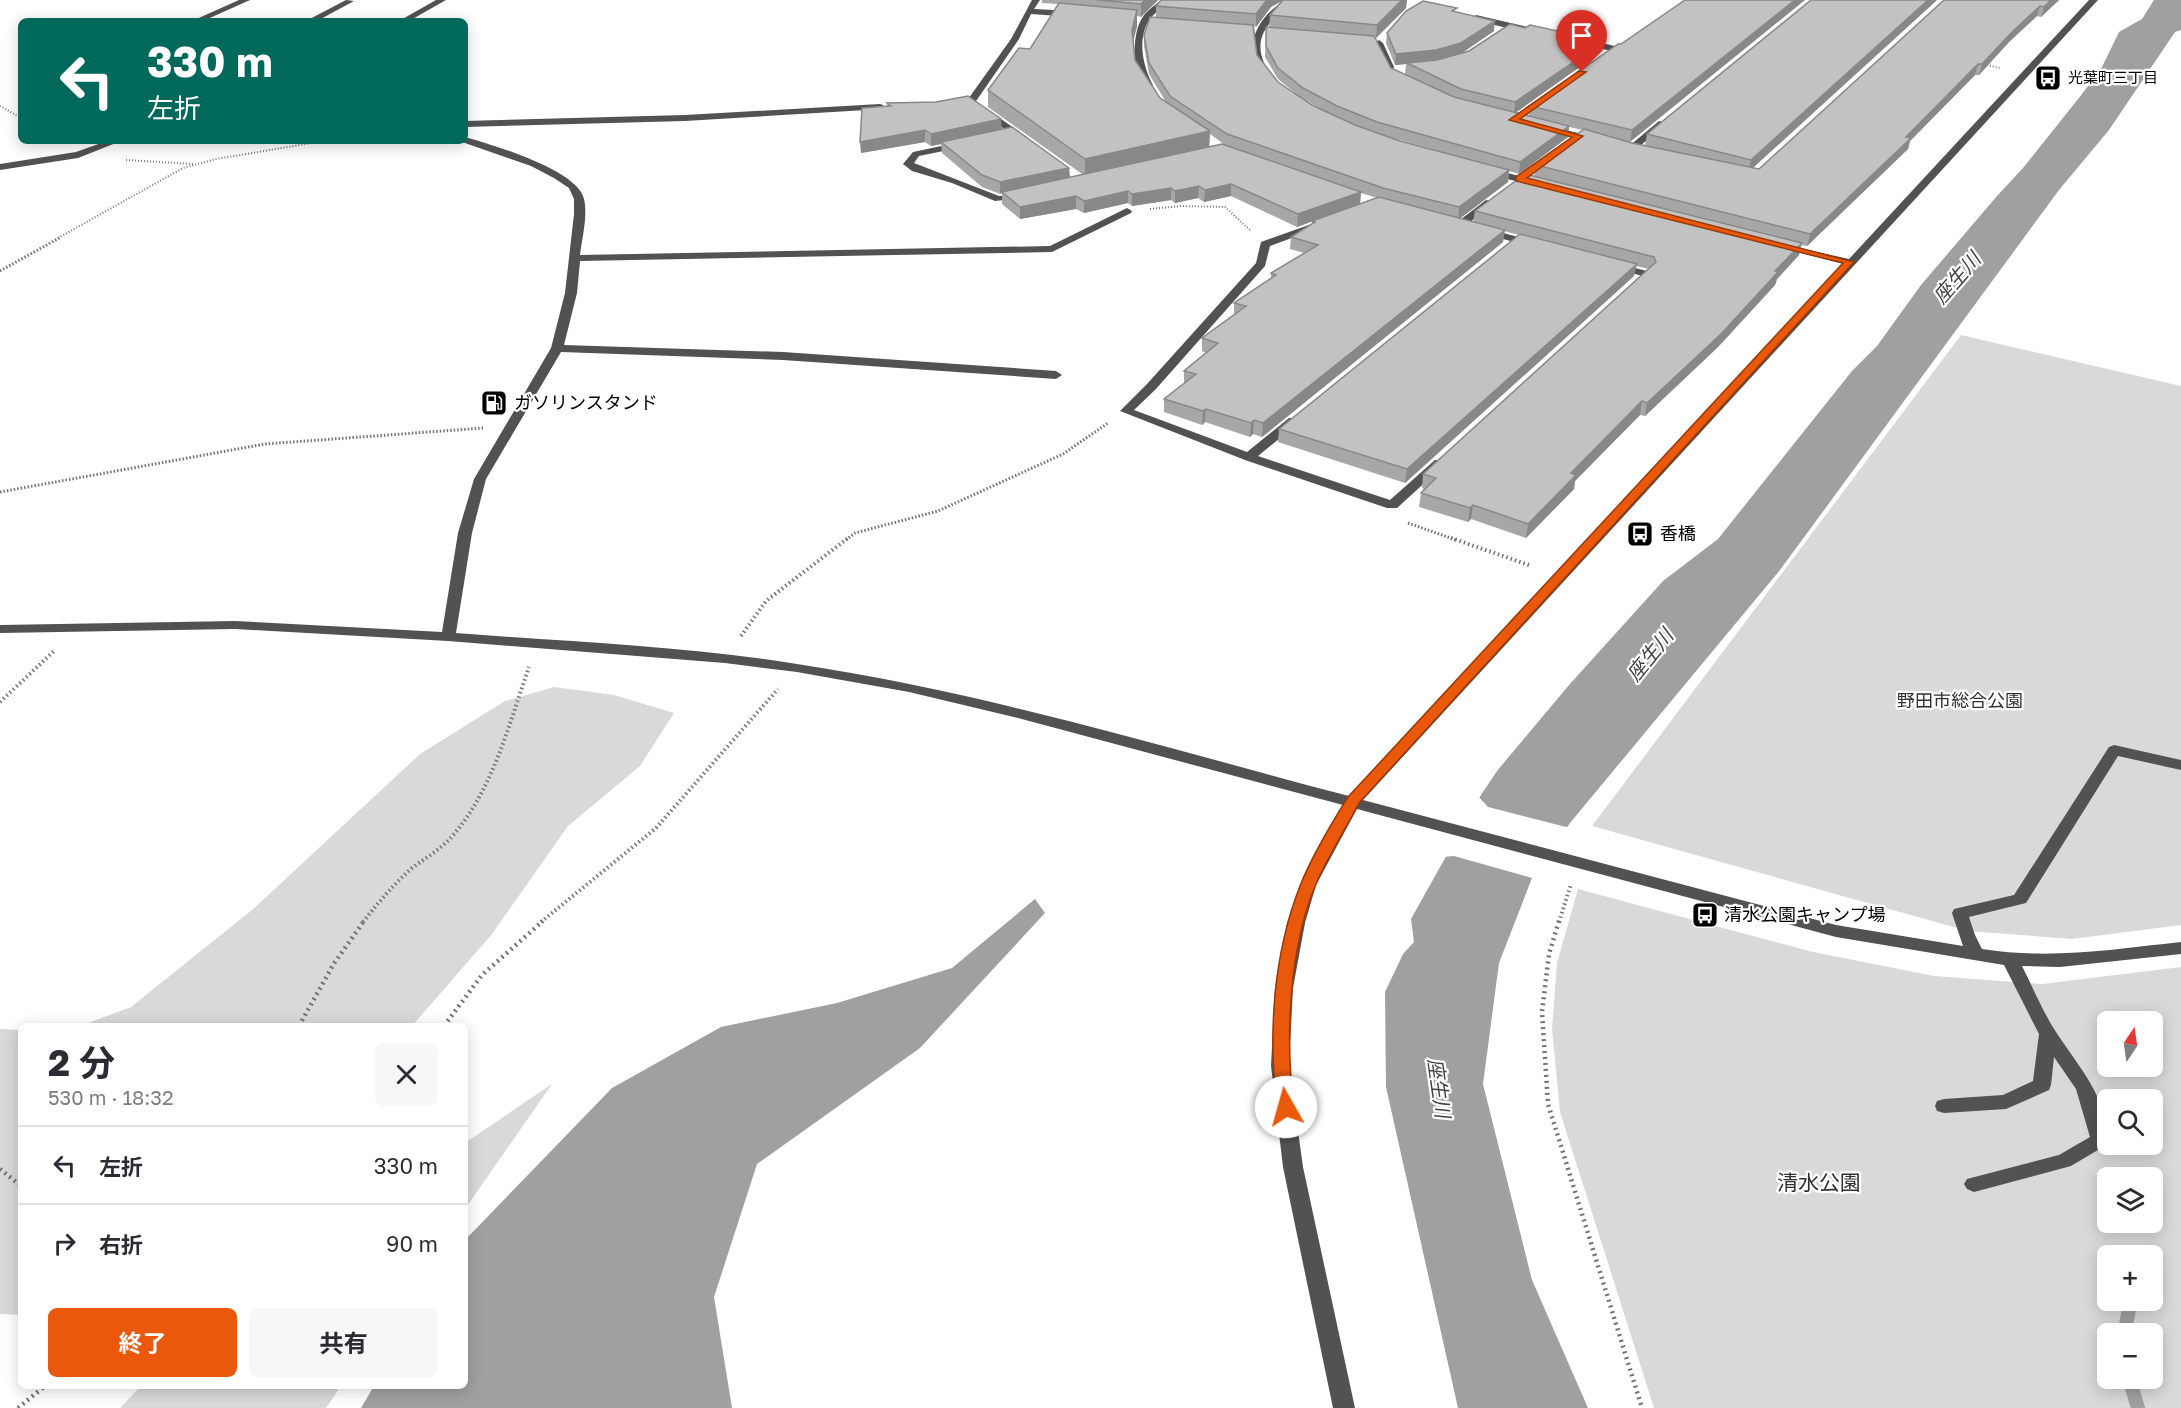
<!DOCTYPE html>
<html lang="ja">
<head>
<meta charset="utf-8">
<style>
  :root { --surface:#fff; --page:#f7f7f7; --text:#2b2b33; --muted:#7c7c81; --line:#e1e1e2; --accent:#ea580c }
  body { margin:0; font-family:"Golos Text","Noto Sans JP",sans-serif; background:var(--page); color:var(--text); height:100vh; display:flex; flex-direction:column; font-size:22px; white-space:nowrap }
  * { box-sizing:border-box; margin:0 }
  p { font-size:20px; color:var(--muted) }
  .icon { flex:none; width:33px; height:33px; fill:none; stroke:currentColor; stroke-width:2; stroke-linecap:round; stroke-linejoin:round }
  .map { position:relative; flex:1; overflow:hidden }
  .panel { position:absolute; left:18px; top:1023px; width:450px; height:366px; display:flex; flex-direction:column; background:var(--surface); border-radius:9px; box-shadow:0 3px 15px #0003 }
  .panel>* { flex:none }
  .top-card { position:absolute; left:18px; top:18px; width:450px; height:126px; border-radius:9px; box-shadow:0 3px 15px #0003; background:#00695c; color:#fff; overflow:hidden }
  .needle { width:39px; rotate:13deg }
  .fabs { position:absolute; left:2097px; top:1011px; display:grid; gap:12px }
  .fabs a { display:grid; place-items:center; width:66px; height:66px; border-radius:9px; background:var(--surface); box-shadow:0 3px 15px #0003; font-size:30px }
  .pin { position:absolute; display:grid; place-items:center; width:51px; height:51px; color:#fff; margin:-62px -26px; border-radius:50% 50% 50% 0; rotate:-45deg; box-shadow:0 0 6px #0007 }
  .pin .icon { rotate:45deg }
  .me { position:absolute; width:66px; margin:-33px; rotate:353deg; stroke-linejoin:round; filter:drop-shadow(0 0 4px #0008) }
  .turn { display:flex; align-items:center; gap:21px; height:126px; padding:0 30px; font-size:27px }
  .turn .icon { width:78px; height:78px; stroke-width:2.5 }
  .turn b { display:block; font-size:42px; line-height:51px }
  .round { display:grid; place-items:center; flex:none; width:63px; height:63px; border-radius:9px; background:var(--page) }
  .summary { display:flex; align-items:center; justify-content:space-between; height:102px; padding:0 30px }
  h1 { font-size:36px; font-weight:700; line-height:45px }
  .cta { display:flex; gap:12px; margin-top:auto; padding:12px 30px }
  .cta a { flex:1; height:69px; border-radius:9px; background:var(--accent); color:#fff; font-size:24px; font-weight:700; line-height:69px; text-align:center }
  .cta a+a { background:var(--page); color:var(--text) }
  ul { padding:0; list-style:none }
  li { display:flex; align-items:center; gap:18px; height:78px; padding:0 30px; border-top:2px solid var(--line) }
  li div { flex:1 }
  li b { display:block; font-size:22px }
  li em { font-style:normal }
  .map>svg:first-child { display:block }
  .green { fill:#d9d9d9; fill-rule:evenodd }
  .water { fill:#a0a0a0 }
  .pier { fill:#fff }
  .lines { fill:none; stroke-linecap:round; stroke-linejoin:round }
  .stream { stroke:#a0a0a0; stroke-width:14 }
  .path-far3 { stroke:#747474; stroke-width:2; stroke-dasharray:1 2; stroke-linecap:butt }
  .path-far2 { stroke:#747474; stroke-width:3; stroke-dasharray:1.5 2; stroke-linecap:butt }
  .path-far1 { stroke:#747474; stroke-width:4; stroke-dasharray:1.5 3; stroke-linecap:butt }
  .path { stroke:#747474; stroke-width:4.5; stroke-dasharray:2 4; stroke-linecap:butt }
  .minor { fill:#525252; fill-rule:evenodd }
  .wall { fill:#a7a7a7; fill-rule:evenodd }
  .shaded-wall { fill:#888 }
  .building { fill:#c2c2c2; stroke:#888; stroke-width:1.5 }
  .route { fill:#ea580c; stroke:#983908; stroke-width:1.5 }
  .labels { text-anchor:middle; stroke-width:4.5; stroke-linejoin:round; paint-order:stroke }
  .far-poi-label { font-size:15px; fill:#000; stroke:#fff; text-anchor:start }
  .poi-label { font-size:18px; fill:#000; stroke:#fff; text-anchor:start }
  .park-label { font-size:18px; fill:#303030; stroke:#fff }
  .water-label { font-size:20px; font-style:italic; fill:#414141; stroke:#fff }
  .near-park-label { font-size:21px; fill:#303030; stroke:#fff }
</style>
</head>
<body>
<div class="map">
<svg width="2181" height="1408" viewBox="0 0 2181 1408">
  <rect width="100%" height="100%" fill="#fff"/>
  <!-- green -->
  <g class="green">
    <polygon points="1961,335 2181,386 2181,925 2072,939 1968,931 1592,826"/>
    <polygon points="554,687 614,695 674,713 640,766 568,826 492,934 412,1026 80,1026 131,1007 252,910 420,754 505,701"/>
    <path d="M 1578,889 L 1813,952 L 1934,976 L 2042,984 L 2181,967 L 2181,1408 L 1654,1408 L 1560,1112 L 1552,1029 L 1557,963 ZM 2108,1022 L 2152,1022 L 2152,1066 L 2108,1066 ZM 2108,1100 L 2152,1100 L 2152,1144 L 2108,1144 ZM 2108,1178 L 2152,1178 L 2152,1222 L 2108,1222 ZM 2108,1256 L 2152,1256 L 2152,1300 L 2108,1300 ZM 2108,1334 L 2152,1334 L 2152,1378 L 2108,1378 Z"/>
    <polygon points="0,1029 21,1030 21,1315 0,1314"/>
    <polygon points="552,1084 465,1209 465,1143"/>
    <polygon points="141,1386 341,1386 326,1408 120,1408"/>
  </g>
  <!-- water -->
  <g class="water">
    <polygon points="2154,0 2181,0 2181,30 2175,32 2109,130 2059,190 1780,570 1570,823 1532,878 1499,963 1483,1084 1532,1280 1588,1408 1458,1408 1386,1087 1385,992 1403,954 1414,942 1411,919 1477,801 1497,771 1569,685 1663,581 1718,539 1852,371 1877,346 1921,285 1997,196 2023,168 2082,94 2101,69 2119,32 2142,19"/>
    <polygon points="1035,899 1045,913 920,1048 757,1164 714,1297 732,1408 361,1408 374,1386 465,1386 465,1240 612,1088 721,1027 837,1003 952,968"/>
  </g>
  <!-- pier -->
  <polygon class="pier" points="1477,795 1488,807 1570,828 1536,879 1454,856 1442,857"/>
  <g class="lines">
    <!-- stream -->
    <g class="stream">
      <polyline points="2124,1334 2131,1300"/>
      <polyline points="2129,1378 2138,1408"/>
    </g>
    <!-- path-far3 -->
    <g class="path-far3">
      <polyline points="1984,64 2000,68"/>
      <polyline points="0,106 21,118"/>
      <polyline points="126,160 193,164"/>
      <polyline points="1150,209 1181,206 1225,207 1250,230"/>
      <polyline points="58,238 183,168 216,159 324,141"/>
    </g>
    <!-- path-far2 -->
    <g class="path-far2">
      <polyline points="0,271 61,237"/>
      <polyline points="0,492 265,444 483,428"/>
      <polyline points="1408,523 1456,540"/>
      <polyline points="846,540 855,533 938,511 1063,454 1108,423"/>
    </g>
    <!-- path-far1 -->
    <g class="path-far1">
      <polyline points="1451,538 1529,565"/>
      <polyline points="741,636 766,601 848,538"/>
      <polyline points="0,702 54,651"/>
      <path d="M 363,922 C 378,903 394,884 412,868 C 427,857 443,848 455,833 C 494,786 509,724 529,667"/>
      <polyline points="541,922 656,828 778,689"/>
      <polyline points="1559,922 1571,884"/>
    </g>
    <!-- path -->
    <g class="path">
      <polyline points="1559,921 1549,954 1542,1012 1548,1104 1642,1408"/>
      <polyline points="299,1026 333,965 364,921"/>
      <polyline points="444,1026 482,975 543,921"/>
      <polyline points="0,1169 21,1186"/>
      <polyline points="18,1408 45,1386"/>
    </g>
    <!-- minor -->
    <g class="minor">
      <polygon points="239,0 250,0 203,21 192,21"/>
      <polygon points="346,0 354,1 317,21 306,21"/>
      <polygon points="436,0 446,0 409,21 399,21"/>
      <polygon points="1032,0 1040,0 1034,9 1073,11 1077,14 1073,17 1031,14 1019,39 974,104 968,104 966,102 1011,39"/>
      <path d="M 1161,0 L 1170,0 C 1164,7 1155,12 1149,20 C 1137,39 1143,67 1153,85 L 1148,88 C 1131,79 1132,35 1141,20 C 1145,12 1154,6 1161,0 Z"/>
      <path d="M 1285,0 L 1295,0 C 1275,18 1250,33 1265,65 L 1258,67 C 1243,41 1262,14 1285,0 Z"/>
      <path d="M 2089,0 L 2098,0 L 1363,800 L 1836,925 L 1963,946 L 1952,913 L 1954,909 L 2014,895 L 2109,747 L 2114,745 L 2181,760 L 2181,770 L 2118,756 L 2026,903 L 1969,917 L 1975,935 L 1982,949 C 2049,960 2115,949 2181,942 L 2181,954 L 2060,967 L 2022,966 C 2033,988 2043,1012 2056,1032 C 2080,1069 2108,1097 2108,1144 L 2071,1166 L 1974,1192 L 1967,1189 L 1964,1184 L 1967,1179 L 2059,1155 L 2090,1137 L 2076,1089 L 2054,1057 L 2051,1085 L 2049,1090 L 2006,1109 L 1944,1113 L 1937,1111 L 1935,1106 L 1937,1101 L 1944,1099 L 2003,1095 L 2033,1081 L 2039,1034 L 2004,965 L 1836,937 L 1357,809 L 1316,885 L 1305,923 L 1293,988 L 1289,1066 L 1303,1167 L 1355,1408 L 1333,1408 L 1283,1167 L 1271,1066 L 1275,988 L 1287,923 L 1300,885 L 1343,805 L 1018,718 L 909,692 L 797,672 L 725,663 L 448,641 L 235,629 L 0,633 L 0,625 L 235,621 L 442,632 L 458,533 L 474,479 L 551,348 L 565,293 L 574,214 L 574,199 L 569,188 L 554,178 L 531,166 L 462,142 L 465,141 L 465,137 C 493,145 578,170 584,199 C 588,216 582,238 580,255 L 1050,246 L 1127,208 L 1132,211 L 1131,213 L 1052,252 L 580,261 L 577,293 L 564,345 L 783,352 L 1056,371 L 1062,375 L 1056,379 L 783,360 L 561,352 L 486,479 L 472,533 L 456,633 C 569,642 685,646 797,664 C 984,692 1166,748 1349,796 L 1844,264 L 1777,247 L 1777,243 L 1849,259 Z"/>
      <polygon points="1476,15 1532,28 1533,30 1529,33 1473,20 1472,18"/>
      <polygon points="1584,39 1619,47 1620,49 1616,52 1581,44 1580,42"/>
      <polygon points="1379,40 1383,43 1394,67 1393,69 1386,67 1375,43"/>
      <polygon points="1543,96 1551,98 1517,122 1511,122 1511,118"/>
      <polygon points="880,104 883,105 883,109 685,121 465,127 465,121 685,115"/>
      <polygon points="985,108 1027,137 1027,141 1021,141 982,113 980,111"/>
      <polygon points="1659,121 1667,123 1634,151 1628,151 1628,147"/>
      <polygon points="1549,126 1599,138 1601,140 1596,143 1546,131 1544,129"/>
      <polygon points="107,141 121,141 78,158 0,170 0,164 76,152"/>
      <polygon points="960,142 965,145 963,147 919,156 914,163 999,196 1024,194 1024,198 995,201 952,183 912,171 903,164 913,152"/>
      <polygon points="1490,169 1541,181 1542,183 1537,186 1486,174 1485,172"/>
      <polygon points="1486,200 1495,202 1464,227 1456,227 1456,223"/>
      <polygon points="1320,221 1324,222 1324,226 1270,246 1265,266 1155,390 1134,410 1247,452 1289,418 1297,418 1299,421 1297,424 1258,456 1390,500 1435,460 1443,460 1445,463 1443,466 1397,508 1387,508 1245,460 1120,411 1147,384 1256,263 1261,242"/>
      <polygon points="1484,228 1538,242 1539,244 1534,247 1480,233 1480,229"/>
      <polygon points="1615,263 1651,272 1652,274 1647,277 1611,268 1611,264"/>
    </g>
  </g>
  <!-- wall -->
  <path class="wall" d="M 1042,0 L 1158,0 L 1141,17 L 1137,16 L 1137,26 L 1133,41 L 1135,60 L 1160,98 L 1166,102 L 1149,74 L 1144,46 L 1144,35 L 1156,17 L 1156,6 L 1161,0 L 1407,0 L 1406,8 L 1376,38 L 1375,38 L 1391,68 L 1453,97 L 1405,74 L 1406,64 L 1395,65 L 1386,43 L 1387,33 L 1456,12 L 1494,31 L 1461,54 L 1469,51 L 1525,28 L 1604,41 L 1602,51 L 1516,112 L 1529,115 L 1530,106 L 1685,0 L 1630,142 L 1645,145 L 1647,134 L 1937,0 L 1753,168 L 1759,169 L 1944,0 L 2059,0 L 2041,17 L 2037,16 L 2009,42 L 1979,75 L 1975,75 L 1910,141 L 1908,149 L 1807,246 L 1801,245 L 1799,255 L 1777,279 L 1775,285 L 1718,347 L 1645,416 L 1640,415 L 1575,481 L 1574,489 L 1526,538 L 1471,519 L 1468,522 L 1419,507 L 1421,493 L 1424,489 L 1422,488 L 1423,474 L 1649,269 L 1636,266 L 1634,276 L 1405,483 L 1278,442 L 1279,429 L 1519,235 L 1504,231 L 1503,242 L 1262,437 L 1253,434 L 1250,437 L 1205,422 L 1202,425 L 1164,412 L 1164,399 L 1184,384 L 1184,371 L 1206,353 L 1202,351 L 1202,338 L 1234,315 L 1234,303 L 1271,278 L 1271,273 L 1304,253 L 1290,249 L 1291,237 L 1312,224 L 1312,221 L 1297,227 L 1231,196 L 1204,202 L 1198,198 L 1175,203 L 1171,200 L 1132,206 L 1128,203 L 1084,213 L 1076,209 L 1020,219 L 1002,204 L 1002,193 L 1000,194 L 982,187 L 942,153 L 941,144 L 931,146 L 925,142 L 861,153 L 887,106 L 887,103 L 1001,129 L 1069,168 L 1070,177 L 1082,174 L 988,107 L 988,90 L 1030,49 L 1058,4 L 1042,3 ZM 1282,0 L 1283,0 L 1270,15 L 1269,27 L 1266,27 L 1265,57 L 1278,79 L 1299,96 L 1278,82 L 1257,55 L 1254,26 L 1256,27 L 1271,7 ZM 1307,101 L 1329,113 L 1312,105 ZM 1569,127 L 1583,130 L 1536,165 L 1534,176 L 1475,211 L 1473,222 L 1460,218 L 1508,182 L 1509,171 L 1519,174 L 1568,137 ZM 1210,134 L 1225,145 L 1209,146 ZM 1382,135 L 1468,159 L 1400,141 ZM 1361,193 L 1377,198 L 1360,204 Z"/>
  <!-- shaded-wall -->
  <g class="shaded-wall">
    <polygon points="1145,0 1158,0 1141,17 1141,4"/>
    <polygon points="1267,0 1284,0 1271,7 1256,27 1256,14"/>
    <polygon points="1401,0 1407,0 1406,8 1376,38 1377,25"/>
    <polygon points="1795,0 1805,0 1630,142 1632,130"/>
    <polygon points="1928,0 1937,0 1748,172 1751,160"/>
    <polygon points="2051,0 2059,0 2041,17 2044,7"/>
    <polygon points="2040,6 2037,16 2009,42 1979,75 1982,64 2012,32"/>
    <polygon points="1137,10 1137,26 1132,46 1132,30"/>
    <polygon points="1495,21 1494,31 1460,54 1435,61 1407,63 1406,64 1395,65 1396,54"/>
    <polygon points="1604,41 1602,51 1514,114 1515,102"/>
    <polygon points="1978,64 1975,75 1910,141 1908,149 1807,246 1810,234"/>
    <polygon points="1001,119 1002,131 941,142 941,144 931,146 931,134"/>
    <polygon points="1569,126 1568,137 1519,174 1520,162"/>
    <polygon points="925,130 925,142 861,153 860,142"/>
    <polygon points="1210,131 1209,148 1085,177 1085,159"/>
    <polygon points="1069,168 1070,180 1002,192 1002,193 1000,194 1000,182"/>
    <polygon points="1509,170 1508,182 1458,220 1459,207"/>
    <polygon points="1231,184 1231,196 1204,202 1205,190"/>
    <polygon points="1199,186 1198,198 1175,203 1175,191"/>
    <polygon points="1171,188 1171,200 1132,206 1132,194"/>
    <polygon points="1128,191 1128,203 1084,213 1084,201"/>
    <polygon points="1361,192 1360,204 1297,227 1298,214"/>
    <polygon points="1076,196 1076,209 1020,219 1020,207"/>
    <polygon points="1505,230 1503,242 1262,437 1263,423"/>
    <polygon points="1802,243 1799,255 1777,279 1775,285 1718,347 1645,416 1647,403 1775,271"/>
    <polygon points="1637,264 1634,276 1405,483 1407,469"/>
    <polygon points="1642,401 1640,415 1575,481 1574,489 1526,538 1528,524 1571,473"/>
    <polygon points="1206,409 1205,422 1202,425 1203,411"/>
    <polygon points="1254,420 1253,434 1250,437 1251,423"/>
    <polygon points="1473,505 1471,519 1468,522 1470,508"/>
  </g>
  <!-- building -->
  <g class="building">
    <polygon points="1097,0 1145,0 1141,4"/>
    <polygon points="1161,0 1267,0 1256,14 1156,6"/>
    <polygon points="1283,0 1402,0 1377,25 1270,15"/>
    <polygon points="1685,0 1795,0 1632,130 1530,106 1618,44 1621,44"/>
    <polygon points="1811,0 1928,0 1751,160 1647,134"/>
    <polygon points="1944,0 2051,0 2044,7 2040,6 2012,32 1982,64 1978,64 1906,137 1911,138 1810,234 1536,165 1584,129 1632,143 1759,169"/>
    <polygon points="1423,1 1457,8 1452,11 1495,21 1461,43 1436,50 1396,54 1387,33 1406,11"/>
    <polygon points="1059,3 1137,10 1132,30 1135,60 1160,98 1210,131 1085,159 988,90 1019,48 1030,49"/>
    <polygon points="1150,17 1253,25 1257,55 1278,82 1312,105 1355,125 1400,141 1509,170 1459,207 1383,188 1227,134 1170,96 1149,63 1144,35"/>
    <polygon points="1510,24 1525,28 1530,25 1604,41 1515,102 1461,89 1407,63 1437,60 1469,51"/>
    <polygon points="1266,27 1374,36 1391,68 1454,97 1569,126 1520,162 1377,122 1337,106 1303,88 1278,68 1266,46"/>
    <polygon points="968,96 1001,119 931,134 925,130 860,142 862,108 891,106 887,103 936,102"/>
    <polygon points="1012,127 1069,168 1000,182 982,175 941,142"/>
    <polygon points="1222,144 1361,192 1298,214 1231,184 1205,190 1199,186 1175,191 1171,188 1132,194 1128,191 1084,201 1076,196 1020,207 1002,192"/>
    <polygon points="1525,174 1802,243 1775,271 1778,272 1721,334 1647,403 1642,401 1571,473 1576,475 1528,524 1473,505 1470,508 1421,493 1436,478 1423,474 1656,262 1654,257 1475,211"/>
    <polygon points="1379,197 1505,230 1263,423 1254,420 1251,423 1206,409 1203,411 1164,399 1196,374 1184,371 1218,343 1202,338 1246,306 1234,303 1276,275 1271,273 1318,245 1291,237 1315,222 1312,221"/>
    <polygon points="1520,234 1637,264 1407,469 1279,429"/>
  </g>
  <!-- route -->
  <path class="route" d="M 1579,71 L 1586,72 L 1520,119 L 1583,136 L 1527,178 L 1854,262 L 1359,803 C 1345,830 1328,856 1316,884 C 1289,948 1285,1039 1294,1107 L 1292,1111 L 1286,1113 L 1279,1111 L 1277,1107 C 1268,1034 1273,955 1300,886 C 1310,860 1333,821 1348,797 L 1843,263 L 1516,181 L 1516,177 L 1572,137 L 1509,120 Z"/>
  <!-- icons -->
  <defs>
    <symbol id="bus-square" viewBox="-11 -11 22 22"><rect x="-9" y="-9" width="18" height="18" rx="4" fill="#000" stroke="#fff"/><path d="M-5-6H5V4H4V6H2V4H-2V6H-4V4H-5ZM-3.5-4V0h7V-4ZM-3.5 1.2v1.5H-2V1.2ZM2 1.2v1.5H3.5V1.2Z" fill="#fff"/></symbol>
    <symbol id="fuel-square" viewBox="-11 -11 22 22"><rect x="-9" y="-9" width="18" height="18" rx="4" fill="#000" stroke="#fff"/><path d="M-5.5-6h7V0h2V4h1.3V-2.5L3-4.5l.8-.8L6-3V5H2.5V1h-1V6h-7ZM-4.2-4.7v3.2H.2V-4.7Z" fill="#fff"/></symbol>
  </defs>
  <g fill-rule="evenodd">
    <use href="#bus-square" x="2033" y="63" width="30" height="30"/>
    <use href="#fuel-square" x="479" y="388" width="30" height="30"/>
    <use href="#bus-square" x="1625" y="519" width="30" height="30"/>
    <use href="#bus-square" x="1690" y="900" width="30" height="30"/>
  </g>
  <g class="labels">
    <!-- far-poi labels -->
    <g class="far-poi-label">
      <text x="2068" y="83">光葉町三丁目</text>
    </g>
    <!-- poi labels -->
    <g class="poi-label">
      <text x="514" y="409">ガソリンスタンド</text>
      <text x="1660" y="540">香橋</text>
      <text x="1724" y="921">清水公園キャンプ場</text>
    </g>
    <!-- park labels -->
    <g class="park-label">
      <text x="1960" y="707">野田市総合公園</text>
    </g>
    <!-- water labels -->
    <g class="water-label">
      <text transform="translate(1957 278) rotate(-49)" y="7">座生川</text>
      <text transform="translate(1650 655) rotate(-51)" y="7">座生川</text>
      <text transform="translate(1439 1088) rotate(82)" y="7">座生川</text>
    </g>
    <!-- near-park labels -->
    <g class="near-park-label">
      <text x="1819" y="1190">清水公園</text>
    </g>
  </g>
</svg>
<div class="fabs">
<a><svg class="needle" viewBox="-14 -14 28 28"><path d="M0-13l5 13h-10z" fill="#e53935"/><path d="M0 13l5-13h-10z" fill="#7c7c81"/></svg></a>
<a><svg class="icon" aria-label="search" viewBox="0 0 24 24"><circle cx="10" cy="10" r="6"/><path d="M15 15l6 6"/></svg></a>
<a><svg class="icon" aria-label="layers" viewBox="0 0 24 24"><path d="M12 4l9 5-9 5-9-5zM3 14l9 5 9-5"/></svg></a>
<a>+</a>
<a>−</a>
</div>
<div class="pin" style="left:1582px;top:72px;background:#d93025"><svg class="icon" aria-label="arrive" viewBox="0 0 24 24"><path d="M6 21V4h12l-3 4 3 4H6"/></svg></div>
<svg class="me" style="left:1286px;top:1107px" viewBox="-20 -20 40 40"><circle r="19" fill="#fff"/><path d="M0-13L10 11 0 6-10 11z" fill="#ea580c"/></svg>
<div class="top-card">
<div class="turn"><svg class="icon" aria-label="left" viewBox="0 0 24 24"><path d="M17 20v-9H6M10 6l-5 5 5 5"/></svg><div><b>330 m</b>左折</div></div>
</div>
<section class="panel">
<div class="summary"><div><h1>2 分</h1><p>530 m · 18:32</p></div><a class="round"><svg class="icon" aria-label="close" viewBox="0 0 24 24"><path d="M6 6l12 12M18 6L6 18"/></svg></a></div>
<ul>
<li><svg class="icon" aria-label="left" viewBox="0 0 24 24"><path d="M17 20v-9H6M10 6l-5 5 5 5"/></svg><div><b>左折</b></div><em>330 m</em></li>
<li><svg class="icon" aria-label="right" viewBox="0 0 24 24"><path d="M7 20v-9h11M14 6l5 5-5 5"/></svg><div><b>右折</b></div><em>90 m</em></li>
</ul>
<div class="cta"><a>終了</a><a>共有</a></div>
</section>
</div>
</body>
</html>
